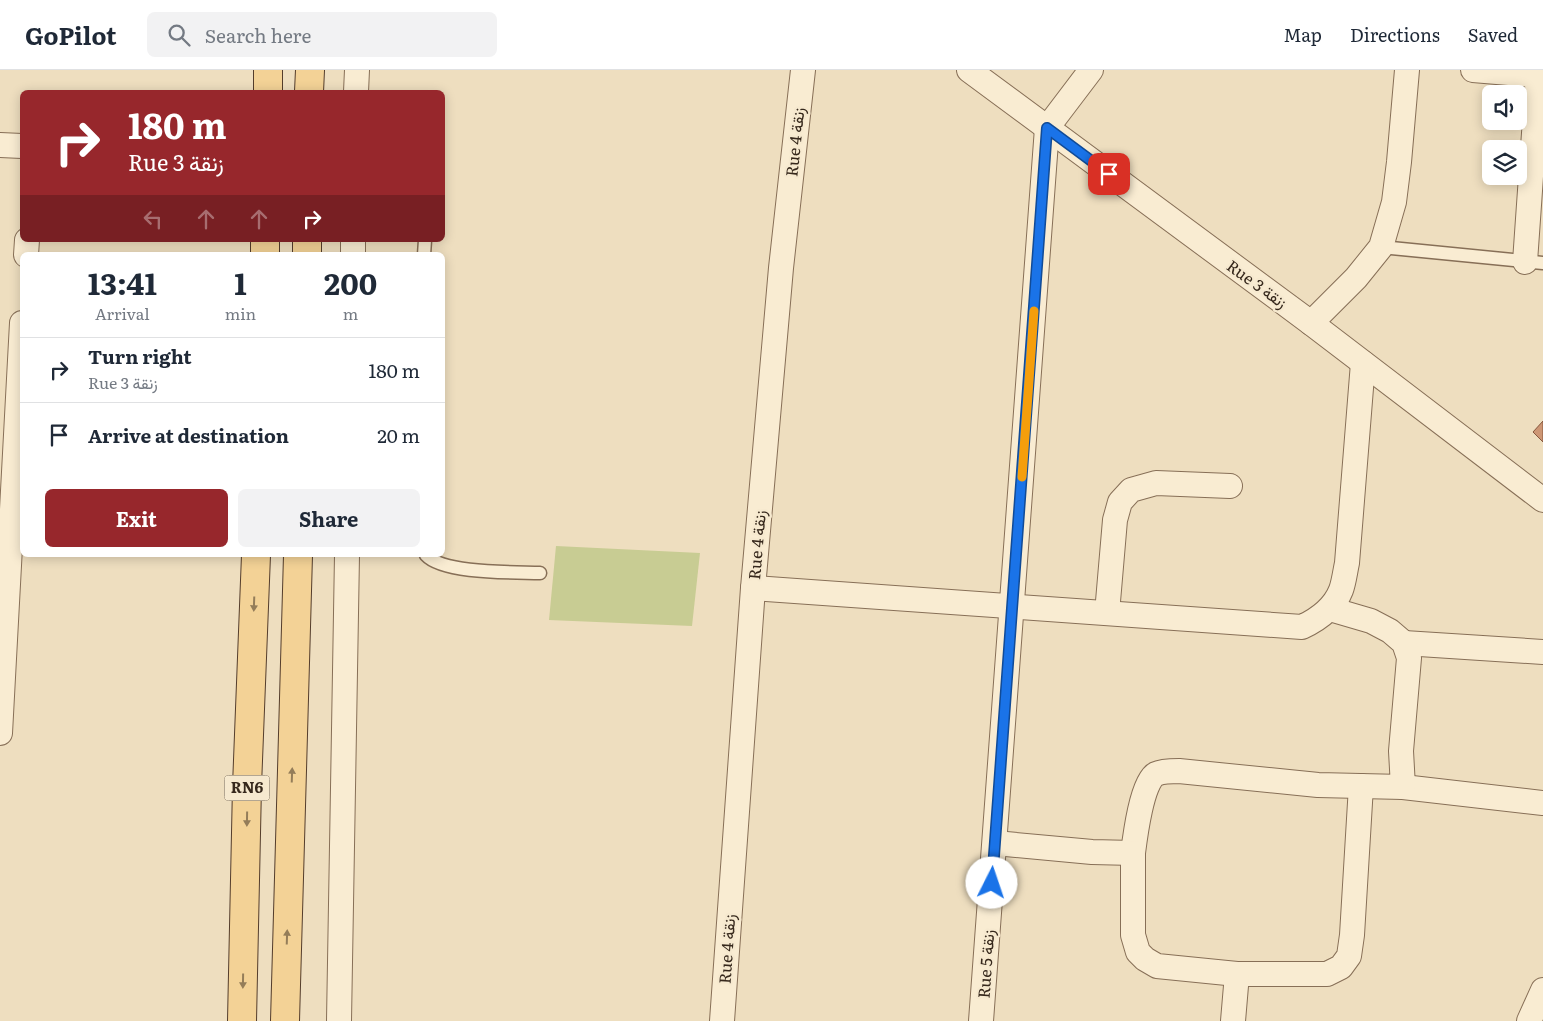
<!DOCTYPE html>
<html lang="en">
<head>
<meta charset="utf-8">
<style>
  :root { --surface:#fff; --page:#f2f2f3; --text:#1f2937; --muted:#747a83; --line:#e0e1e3; --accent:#97272c }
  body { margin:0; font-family:Literata,Vazirmatn,serif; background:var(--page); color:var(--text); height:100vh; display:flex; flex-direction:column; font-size:19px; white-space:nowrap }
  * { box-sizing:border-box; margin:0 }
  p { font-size:16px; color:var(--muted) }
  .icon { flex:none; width:28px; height:28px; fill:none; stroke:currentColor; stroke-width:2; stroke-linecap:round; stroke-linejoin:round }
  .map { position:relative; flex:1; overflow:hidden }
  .sheet { position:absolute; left:20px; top:182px; width:425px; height:305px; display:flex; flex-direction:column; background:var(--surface); border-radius:8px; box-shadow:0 2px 12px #0003 }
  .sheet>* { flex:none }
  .hud { position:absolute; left:20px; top:20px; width:425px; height:152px; border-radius:8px; box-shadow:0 2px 12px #0003; background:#97272c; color:#fff; overflow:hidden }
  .buttons { position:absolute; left:1482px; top:15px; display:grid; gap:10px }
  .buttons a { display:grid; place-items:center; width:45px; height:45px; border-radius:8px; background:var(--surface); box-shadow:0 2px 12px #0003; font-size:25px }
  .pin { position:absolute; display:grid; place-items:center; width:42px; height:42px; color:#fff; margin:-21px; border-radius:10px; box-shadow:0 2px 8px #0006 }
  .me { position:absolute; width:55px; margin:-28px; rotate:4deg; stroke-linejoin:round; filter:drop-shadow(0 0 4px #0008) }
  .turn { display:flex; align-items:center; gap:18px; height:105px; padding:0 25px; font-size:22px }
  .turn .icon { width:65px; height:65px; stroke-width:2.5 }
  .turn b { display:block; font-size:35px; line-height:42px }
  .lanes { display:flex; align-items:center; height:48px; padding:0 25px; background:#0003; justify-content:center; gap:25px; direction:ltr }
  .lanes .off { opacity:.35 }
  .eta { display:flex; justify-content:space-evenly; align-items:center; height:85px; text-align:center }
  .eta b { font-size:30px; font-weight:700; line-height:35px }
  .action { display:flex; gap:10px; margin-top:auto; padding:10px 25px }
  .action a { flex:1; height:58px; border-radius:8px; background:var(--accent); color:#fff; font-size:20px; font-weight:700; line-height:58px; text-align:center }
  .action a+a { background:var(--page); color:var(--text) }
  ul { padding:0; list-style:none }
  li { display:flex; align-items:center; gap:15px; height:65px; padding:0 25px; border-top:1px solid var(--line) }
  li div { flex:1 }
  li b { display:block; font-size:19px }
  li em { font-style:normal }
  header { display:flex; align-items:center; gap:30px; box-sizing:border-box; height:70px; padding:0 25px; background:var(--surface); border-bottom:1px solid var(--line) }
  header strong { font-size:24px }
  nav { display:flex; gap:28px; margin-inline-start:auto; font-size:18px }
  .search { width:350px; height:45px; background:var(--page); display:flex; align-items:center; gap:12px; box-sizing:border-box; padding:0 18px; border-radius:8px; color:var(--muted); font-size:19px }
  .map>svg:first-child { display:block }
  .green { fill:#c8cc93 }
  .building { fill:#cd9674; stroke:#86573d }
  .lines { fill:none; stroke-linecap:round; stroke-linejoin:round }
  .lane-casing { stroke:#876f57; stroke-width:15 }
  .street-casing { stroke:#876f57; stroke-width:26 }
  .primary-casing { stroke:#543d2c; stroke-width:30 }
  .lane { stroke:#f9ecd2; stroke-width:12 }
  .street { stroke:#f9ecd2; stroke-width:24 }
  .primary { stroke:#f3d296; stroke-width:28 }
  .oneway { fill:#947d59 }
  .route-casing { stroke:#114b97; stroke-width:12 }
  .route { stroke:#1a73e8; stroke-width:9 }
  .slow { stroke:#f59e0b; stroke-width:9 }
  .labels { text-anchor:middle; stroke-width:4.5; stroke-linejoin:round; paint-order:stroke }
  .shield { fill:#f6e9cf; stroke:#706252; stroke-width:1 }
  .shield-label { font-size:15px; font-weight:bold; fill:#36281c }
  .street-label { font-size:16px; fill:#36281c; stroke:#f6e9cf }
</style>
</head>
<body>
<header>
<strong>GoPilot</strong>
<div class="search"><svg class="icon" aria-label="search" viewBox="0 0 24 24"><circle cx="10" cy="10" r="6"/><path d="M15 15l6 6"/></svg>Search here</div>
<nav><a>Map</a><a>Directions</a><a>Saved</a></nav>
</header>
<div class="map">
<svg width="1543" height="951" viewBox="0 0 1543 951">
  <rect width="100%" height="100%" fill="#eedebf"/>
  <!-- green -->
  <polygon class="green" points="556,476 700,483 692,556 549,550"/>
  <!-- building -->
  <polygon class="building" points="1543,351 1543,372 1533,362"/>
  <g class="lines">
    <defs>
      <g id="lane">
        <polyline points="1381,177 1543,193"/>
        <polyline points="424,185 425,170"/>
        <path d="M 426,485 C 443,504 514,502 540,503"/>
      </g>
      <g id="street">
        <polyline points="969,0 1311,253 1543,430"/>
        <polyline points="1473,0 1543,6"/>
        <polyline points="356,22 357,0"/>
        <polyline points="0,75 22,76"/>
        <polyline points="26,185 27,170"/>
        <polyline points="353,185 353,170"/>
        <polyline points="1525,192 1538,6"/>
        <polyline points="1311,253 1356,208 1381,177 1394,132 1399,92 1407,0"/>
        <path d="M 753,518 L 1302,557 C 1319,549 1334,538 1341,520 C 1344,512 1345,502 1347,493 L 1363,293"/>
        <polyline points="1107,543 1115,450 1120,432 1131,420 1156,413 1230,416"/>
        <polyline points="1404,573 1543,582"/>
        <polyline points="0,663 22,253"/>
        <polyline points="1403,717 1543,733"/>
        <path d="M 995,773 L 1092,782 L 1133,783 C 1135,767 1142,711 1156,704 C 1162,701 1172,701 1179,701 L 1318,715 L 1403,717 L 1401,681 L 1409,588 L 1404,573 L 1390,561 L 1371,551 L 1330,539"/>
        <polyline points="1133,783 1133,865 1138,882 1145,889 1157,896 1237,904 1327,904 1341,897 1349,886 1352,865 1361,716"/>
        <polyline points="339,951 347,485"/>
        <polyline points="722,951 753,518 781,198 803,0"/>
        <polyline points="981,951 1047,58 1091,0"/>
        <polyline points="1233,951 1237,904"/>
        <polyline points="1529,951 1543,920"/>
      </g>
      <g id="primary">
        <polyline points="268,22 268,0"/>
        <polyline points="309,22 310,0"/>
        <polyline points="265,185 265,170"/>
        <polyline points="307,185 307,170"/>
        <polyline points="242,951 247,716 256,485"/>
        <polyline points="285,951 298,485"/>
      </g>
    </defs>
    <!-- lane casing -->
    <use href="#lane" class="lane-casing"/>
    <!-- street casing -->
    <use href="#street" class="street-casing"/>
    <!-- primary casing -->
    <use href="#primary" class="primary-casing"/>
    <!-- lane -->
    <use href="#lane" class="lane"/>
    <!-- street -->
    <use href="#street" class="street"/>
    <!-- primary -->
    <use href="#primary" class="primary"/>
  </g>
  <!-- one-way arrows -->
  <defs><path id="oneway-solid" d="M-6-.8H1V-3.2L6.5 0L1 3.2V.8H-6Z" transform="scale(1.25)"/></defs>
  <g class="oneway">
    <use href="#oneway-solid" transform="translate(254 534) rotate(92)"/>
    <use href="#oneway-solid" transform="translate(292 705) rotate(-88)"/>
    <use href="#oneway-solid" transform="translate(247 749) rotate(91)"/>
    <use href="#oneway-solid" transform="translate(287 867) rotate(-88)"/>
    <use href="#oneway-solid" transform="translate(243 911) rotate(91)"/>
  </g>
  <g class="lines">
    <defs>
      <polyline id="route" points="992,813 1047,58 1109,104"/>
    </defs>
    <!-- route casing -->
    <use href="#route" class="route-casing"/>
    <!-- route -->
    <use href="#route" class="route"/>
    <!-- slow -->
    <polyline class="slow" points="1022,407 1034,241"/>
  </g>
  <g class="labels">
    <!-- shield labels -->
    <rect class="shield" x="224.5" y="705.5" width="45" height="25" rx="4"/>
    <g class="shield-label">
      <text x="247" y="723">RN6</text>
    </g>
    <!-- street labels -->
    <g class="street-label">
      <text transform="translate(795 72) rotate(-84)" y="6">Rue 4 زنقة</text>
      <text transform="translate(1257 214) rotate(36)" y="6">Rue 3 زنقة</text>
      <text transform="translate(757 475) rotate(-85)" y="6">Rue 4 زنقة</text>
      <text transform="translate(727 879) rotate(-86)" y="6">Rue 4 زنقة</text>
      <text transform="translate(986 894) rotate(-86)" y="6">Rue 5 زنقة</text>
    </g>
  </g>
</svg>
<div class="buttons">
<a><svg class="icon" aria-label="sound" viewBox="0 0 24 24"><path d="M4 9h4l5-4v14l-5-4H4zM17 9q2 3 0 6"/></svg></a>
<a><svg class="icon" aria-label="layers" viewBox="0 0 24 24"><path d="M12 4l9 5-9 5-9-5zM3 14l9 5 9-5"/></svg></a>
</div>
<div class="pin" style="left:1109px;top:104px;background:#d93025"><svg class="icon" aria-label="arrive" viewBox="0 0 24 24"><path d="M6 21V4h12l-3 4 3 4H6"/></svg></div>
<svg class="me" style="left:992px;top:813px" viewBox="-20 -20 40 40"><circle r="19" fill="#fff"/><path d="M0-13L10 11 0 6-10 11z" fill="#1a73e8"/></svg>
<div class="hud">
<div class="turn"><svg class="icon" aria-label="right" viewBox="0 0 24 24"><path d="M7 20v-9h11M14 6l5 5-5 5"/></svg><div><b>180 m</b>Rue 3 زنقة</div></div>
<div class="lanes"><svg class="icon off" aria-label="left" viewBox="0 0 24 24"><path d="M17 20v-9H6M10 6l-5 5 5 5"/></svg><svg class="icon off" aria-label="ahead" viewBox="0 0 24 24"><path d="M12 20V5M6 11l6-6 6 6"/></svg><svg class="icon off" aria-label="ahead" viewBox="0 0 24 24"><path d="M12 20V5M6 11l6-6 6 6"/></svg><svg class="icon" aria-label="right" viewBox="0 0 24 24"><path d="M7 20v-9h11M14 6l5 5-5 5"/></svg></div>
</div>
<section class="sheet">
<div class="eta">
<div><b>13:41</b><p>Arrival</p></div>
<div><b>1</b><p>min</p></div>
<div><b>200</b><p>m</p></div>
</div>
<ul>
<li><svg class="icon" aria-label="right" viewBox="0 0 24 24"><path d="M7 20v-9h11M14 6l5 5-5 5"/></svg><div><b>Turn right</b><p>Rue 3 زنقة</p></div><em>180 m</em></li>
<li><svg class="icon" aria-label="arrive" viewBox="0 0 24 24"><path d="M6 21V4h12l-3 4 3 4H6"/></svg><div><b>Arrive at destination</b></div><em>20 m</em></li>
</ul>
<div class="action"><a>Exit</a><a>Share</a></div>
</section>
</div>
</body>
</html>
